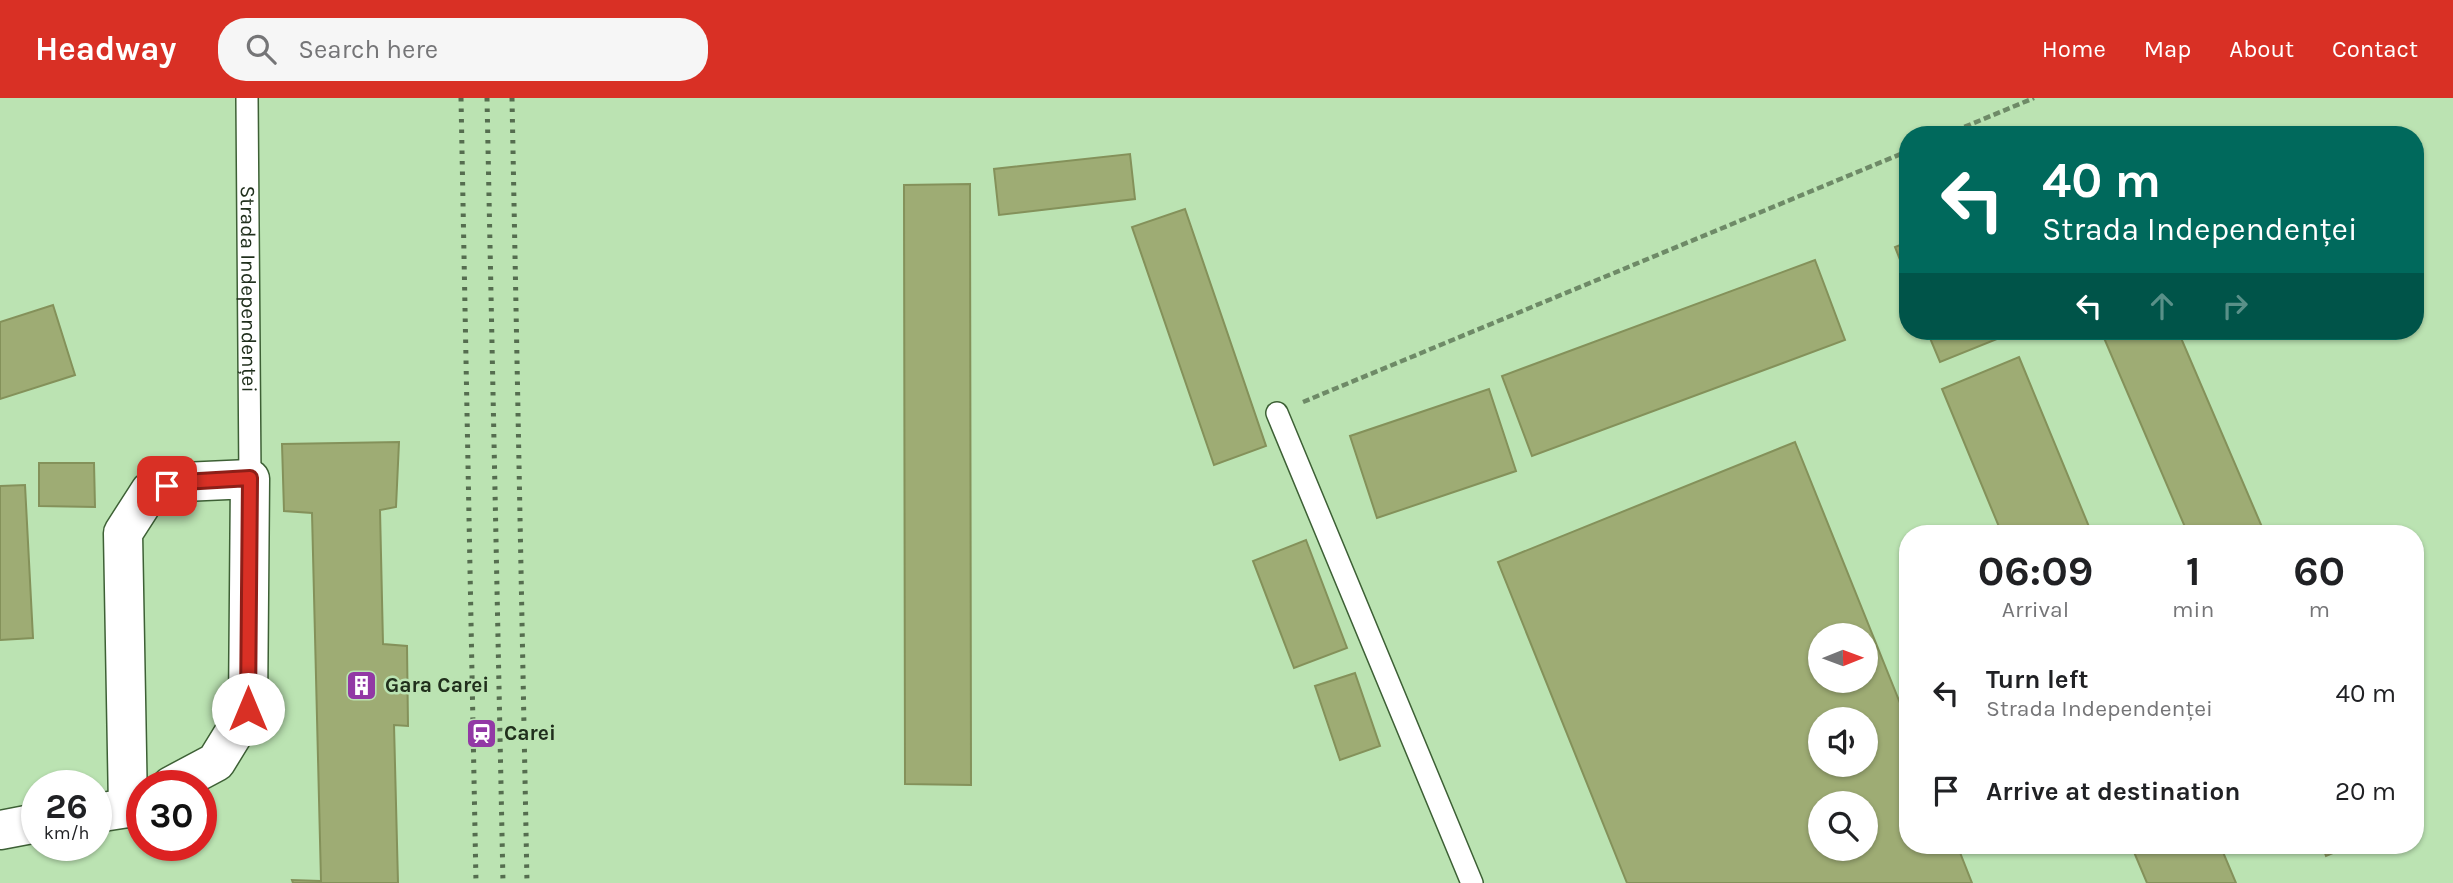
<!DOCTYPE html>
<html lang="en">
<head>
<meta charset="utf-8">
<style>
  :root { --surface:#fff; --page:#f6f6f6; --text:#202124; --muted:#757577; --accent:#d93025 }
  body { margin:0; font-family:Karla,sans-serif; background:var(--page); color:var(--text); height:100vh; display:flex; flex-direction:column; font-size:26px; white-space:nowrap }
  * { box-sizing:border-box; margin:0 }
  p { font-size:23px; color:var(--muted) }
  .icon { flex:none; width:38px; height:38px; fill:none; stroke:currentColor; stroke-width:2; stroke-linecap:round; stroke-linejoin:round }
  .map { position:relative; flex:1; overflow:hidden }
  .panel { position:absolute; left:1899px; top:427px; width:525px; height:329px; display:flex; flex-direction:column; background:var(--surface); border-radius:28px; box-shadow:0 2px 5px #0004 }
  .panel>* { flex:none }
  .hud { position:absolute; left:1899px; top:28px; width:525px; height:214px; border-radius:28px; box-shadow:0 2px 5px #0004; background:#00695c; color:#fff; overflow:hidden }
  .needle { width:46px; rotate:89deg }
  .controls { position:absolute; left:1808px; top:525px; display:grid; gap:14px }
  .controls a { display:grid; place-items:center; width:70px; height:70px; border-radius:50%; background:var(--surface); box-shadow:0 2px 5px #0004; font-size:35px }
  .speed { position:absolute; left:21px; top:672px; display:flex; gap:14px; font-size:35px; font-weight:700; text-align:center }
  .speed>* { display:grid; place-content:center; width:91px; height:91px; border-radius:50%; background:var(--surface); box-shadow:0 2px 5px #0004; line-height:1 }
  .speed small { font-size:18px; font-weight:400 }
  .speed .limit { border:10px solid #d22; background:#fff; color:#111 }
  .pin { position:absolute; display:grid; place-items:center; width:60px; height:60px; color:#fff; margin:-30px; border-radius:14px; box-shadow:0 4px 10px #0006 }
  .me { position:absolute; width:77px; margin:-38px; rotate:0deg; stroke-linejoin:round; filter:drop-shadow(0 0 5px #0008) }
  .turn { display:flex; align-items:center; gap:24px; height:147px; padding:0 28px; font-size:32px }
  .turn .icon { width:91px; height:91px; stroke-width:2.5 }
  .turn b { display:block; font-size:49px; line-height:60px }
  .lanes { display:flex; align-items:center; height:66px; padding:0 28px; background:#0003; justify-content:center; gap:35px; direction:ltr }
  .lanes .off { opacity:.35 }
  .eta { display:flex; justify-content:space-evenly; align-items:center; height:119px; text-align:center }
  .eta b { font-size:42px; font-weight:700; line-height:49px }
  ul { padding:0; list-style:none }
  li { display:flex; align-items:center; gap:21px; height:98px; padding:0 28px }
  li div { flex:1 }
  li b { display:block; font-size:26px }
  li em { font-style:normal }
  header { display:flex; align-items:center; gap:42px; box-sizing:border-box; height:98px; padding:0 35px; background:var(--accent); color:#fff }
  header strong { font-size:33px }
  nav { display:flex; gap:38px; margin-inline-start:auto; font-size:24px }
  .search { width:490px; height:63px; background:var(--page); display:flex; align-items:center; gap:18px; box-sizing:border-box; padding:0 24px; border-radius:28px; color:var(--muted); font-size:26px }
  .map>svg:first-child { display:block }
  .building { fill:#9eac74; stroke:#84915a; stroke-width:2; fill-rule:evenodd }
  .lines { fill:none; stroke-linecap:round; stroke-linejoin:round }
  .service-casing { stroke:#3d6035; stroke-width:24 }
  .minor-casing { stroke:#3d6035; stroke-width:41 }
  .tertiary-casing { stroke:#3d6035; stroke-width:41 }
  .path { stroke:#6e8a67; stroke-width:4.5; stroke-dasharray:7 3.5; stroke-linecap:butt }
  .service { stroke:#fff; stroke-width:21 }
  .minor { stroke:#fff; stroke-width:38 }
  .tertiary { stroke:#fff; stroke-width:38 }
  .rail { stroke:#556d4f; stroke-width:5; stroke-dasharray:3.5 7; stroke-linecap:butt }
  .route-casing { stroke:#8d1f18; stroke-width:18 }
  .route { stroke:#d93025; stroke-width:12 }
  .labels { text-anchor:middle; stroke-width:5; stroke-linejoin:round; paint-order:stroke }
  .street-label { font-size:21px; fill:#202f1c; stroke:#bbe3b2 }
  .poi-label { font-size:21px; font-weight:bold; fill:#202f1c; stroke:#bbe3b2; text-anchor:start }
</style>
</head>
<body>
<header>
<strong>Headway</strong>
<div class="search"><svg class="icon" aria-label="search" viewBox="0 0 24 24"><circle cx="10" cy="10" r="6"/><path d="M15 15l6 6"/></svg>Search here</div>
<nav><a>Home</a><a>Map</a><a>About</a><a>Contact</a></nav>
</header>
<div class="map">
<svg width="2453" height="785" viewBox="0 0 2453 785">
  <rect width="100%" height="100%" fill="#bbe3b2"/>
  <!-- building -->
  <g class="building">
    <polygon points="1130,56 1135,101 999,117 994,71"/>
    <polygon points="970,86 971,687 905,686 904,87"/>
    <polygon points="1185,111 1266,348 1214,367 1132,129"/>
    <polygon points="1908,144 1908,182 1895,149"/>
    <polygon points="1815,162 1845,242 1532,358 1502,278"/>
    <polygon points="53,207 75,277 0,301 0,224"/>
    <polygon points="1927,233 1993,233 1997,241 1940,264"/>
    <polygon points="2101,233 2178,233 2265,436 2188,436"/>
    <polygon points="2019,259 2092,436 2002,436 1942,291"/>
    <polygon points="1489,291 1516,373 1377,420 1350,338"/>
    <polygon points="399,344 396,409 380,412 383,546 407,548 408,628 394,627 398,785 293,785 292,782 321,783 312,415 284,413 282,346"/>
    <path d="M 1795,344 L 1908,625 L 1908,747 L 1957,747 L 1972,785 L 1627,785 L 1498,464 ZM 1820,537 L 1866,537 L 1866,583 L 1820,583 ZM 1820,621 L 1866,621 L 1866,667 L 1820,667 ZM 1820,705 L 1866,705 L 1866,751 L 1820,751 Z"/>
    <polygon points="39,365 94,365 95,409 39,408"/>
    <polygon points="25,387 33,540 0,542 0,388"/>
    <polygon points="1306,442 1347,550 1294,570 1253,463"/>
    <polygon points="1355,575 1380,648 1340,662 1315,588"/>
    <polygon points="2131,747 2220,747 2236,785 2147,785"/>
    <polygon points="2322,747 2352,747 2326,758"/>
  </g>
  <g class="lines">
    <defs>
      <g id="service">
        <path id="s1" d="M 247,0 L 250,381"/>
        <polyline points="1277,315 1472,785"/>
      </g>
      <polyline id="minor" points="128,710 123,435 150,393 183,384 250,381 248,612"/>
      <g id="tertiary">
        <polyline points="171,688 216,664 248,612"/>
        <polyline points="96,715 128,710 142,703"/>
        <polyline points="0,732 37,725"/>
      </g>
    </defs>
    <!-- service casing -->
    <use href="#service" class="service-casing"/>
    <!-- minor casing -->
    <use href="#minor" class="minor-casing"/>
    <!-- tertiary casing -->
    <use href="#tertiary" class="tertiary-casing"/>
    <!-- path -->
    <g class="path">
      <polyline points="1945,37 2034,0"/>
      <polyline points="1303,304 1908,53"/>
    </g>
    <!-- service -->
    <use href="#service" class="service"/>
    <!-- minor -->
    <use href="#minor" class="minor"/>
    <!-- tertiary -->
    <use href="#tertiary" class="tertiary"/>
    <!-- rail -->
    <g class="rail">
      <polyline points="461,0 476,785"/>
      <polyline points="487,0 503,785"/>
      <polyline points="512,0 527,785"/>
    </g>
  </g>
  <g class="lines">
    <defs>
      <polyline id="route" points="167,388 183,384 250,380 248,611"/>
    </defs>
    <!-- route casing -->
    <use href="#route" class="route-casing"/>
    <!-- route -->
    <use href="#route" class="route"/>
  </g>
  <!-- icons -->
  <defs>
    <symbol id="building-square" viewBox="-11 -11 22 22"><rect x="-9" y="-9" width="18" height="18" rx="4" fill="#9239a5" stroke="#bbe3b2"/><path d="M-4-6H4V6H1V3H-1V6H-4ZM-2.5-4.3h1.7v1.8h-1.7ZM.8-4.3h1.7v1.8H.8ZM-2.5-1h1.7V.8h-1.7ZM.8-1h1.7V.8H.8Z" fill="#fff"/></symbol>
    <symbol id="station-square" viewBox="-11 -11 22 22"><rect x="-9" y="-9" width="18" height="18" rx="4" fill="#9239a5" stroke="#bbe3b2"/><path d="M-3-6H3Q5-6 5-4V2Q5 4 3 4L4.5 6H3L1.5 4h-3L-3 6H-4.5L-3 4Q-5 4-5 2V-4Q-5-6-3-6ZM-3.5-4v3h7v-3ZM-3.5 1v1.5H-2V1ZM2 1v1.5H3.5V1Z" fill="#fff"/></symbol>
  </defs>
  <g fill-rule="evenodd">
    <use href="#building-square" x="344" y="570" width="35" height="35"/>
    <use href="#station-square" x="464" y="618" width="35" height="35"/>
  </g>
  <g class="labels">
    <!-- street labels -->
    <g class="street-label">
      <text dy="7" stroke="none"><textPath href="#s1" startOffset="191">Strada Independenței</textPath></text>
    </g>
    <!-- poi labels -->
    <g class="poi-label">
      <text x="385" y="594">Gara Carei</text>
      <text x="504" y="642">Carei</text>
    </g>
  </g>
</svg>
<div class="controls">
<a><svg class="needle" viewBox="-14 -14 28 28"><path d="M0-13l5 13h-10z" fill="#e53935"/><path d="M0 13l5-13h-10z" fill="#757577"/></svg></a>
<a><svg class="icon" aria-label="sound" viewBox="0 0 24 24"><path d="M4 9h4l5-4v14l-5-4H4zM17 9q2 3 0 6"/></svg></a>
<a><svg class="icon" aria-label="search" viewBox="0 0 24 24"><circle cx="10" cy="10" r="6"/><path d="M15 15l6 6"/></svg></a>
</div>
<div class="speed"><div>26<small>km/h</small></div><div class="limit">30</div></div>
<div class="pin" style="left:167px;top:388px;background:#d93025"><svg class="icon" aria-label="arrive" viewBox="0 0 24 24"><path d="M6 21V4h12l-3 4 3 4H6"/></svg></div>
<svg class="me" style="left:248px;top:611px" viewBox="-20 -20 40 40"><circle r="19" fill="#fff"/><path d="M0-13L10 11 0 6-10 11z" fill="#d93025"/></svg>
<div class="hud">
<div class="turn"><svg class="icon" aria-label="left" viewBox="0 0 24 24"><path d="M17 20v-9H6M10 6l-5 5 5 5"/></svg><div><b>40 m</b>Strada Independenței</div></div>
<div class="lanes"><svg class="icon" aria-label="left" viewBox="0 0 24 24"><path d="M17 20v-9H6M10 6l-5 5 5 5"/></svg><svg class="icon off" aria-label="ahead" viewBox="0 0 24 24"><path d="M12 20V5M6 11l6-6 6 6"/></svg><svg class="icon off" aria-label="right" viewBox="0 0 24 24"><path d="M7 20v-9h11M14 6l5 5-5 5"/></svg></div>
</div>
<section class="panel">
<div class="eta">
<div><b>06:09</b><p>Arrival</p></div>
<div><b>1</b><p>min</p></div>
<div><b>60</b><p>m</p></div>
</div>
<ul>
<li><svg class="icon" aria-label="left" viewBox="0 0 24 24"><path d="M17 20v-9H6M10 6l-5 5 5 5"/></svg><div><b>Turn left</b><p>Strada Independenței</p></div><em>40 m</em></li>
<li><svg class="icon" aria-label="arrive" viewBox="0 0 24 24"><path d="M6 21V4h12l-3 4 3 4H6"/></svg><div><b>Arrive at destination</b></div><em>20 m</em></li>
</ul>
</section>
</div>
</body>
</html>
